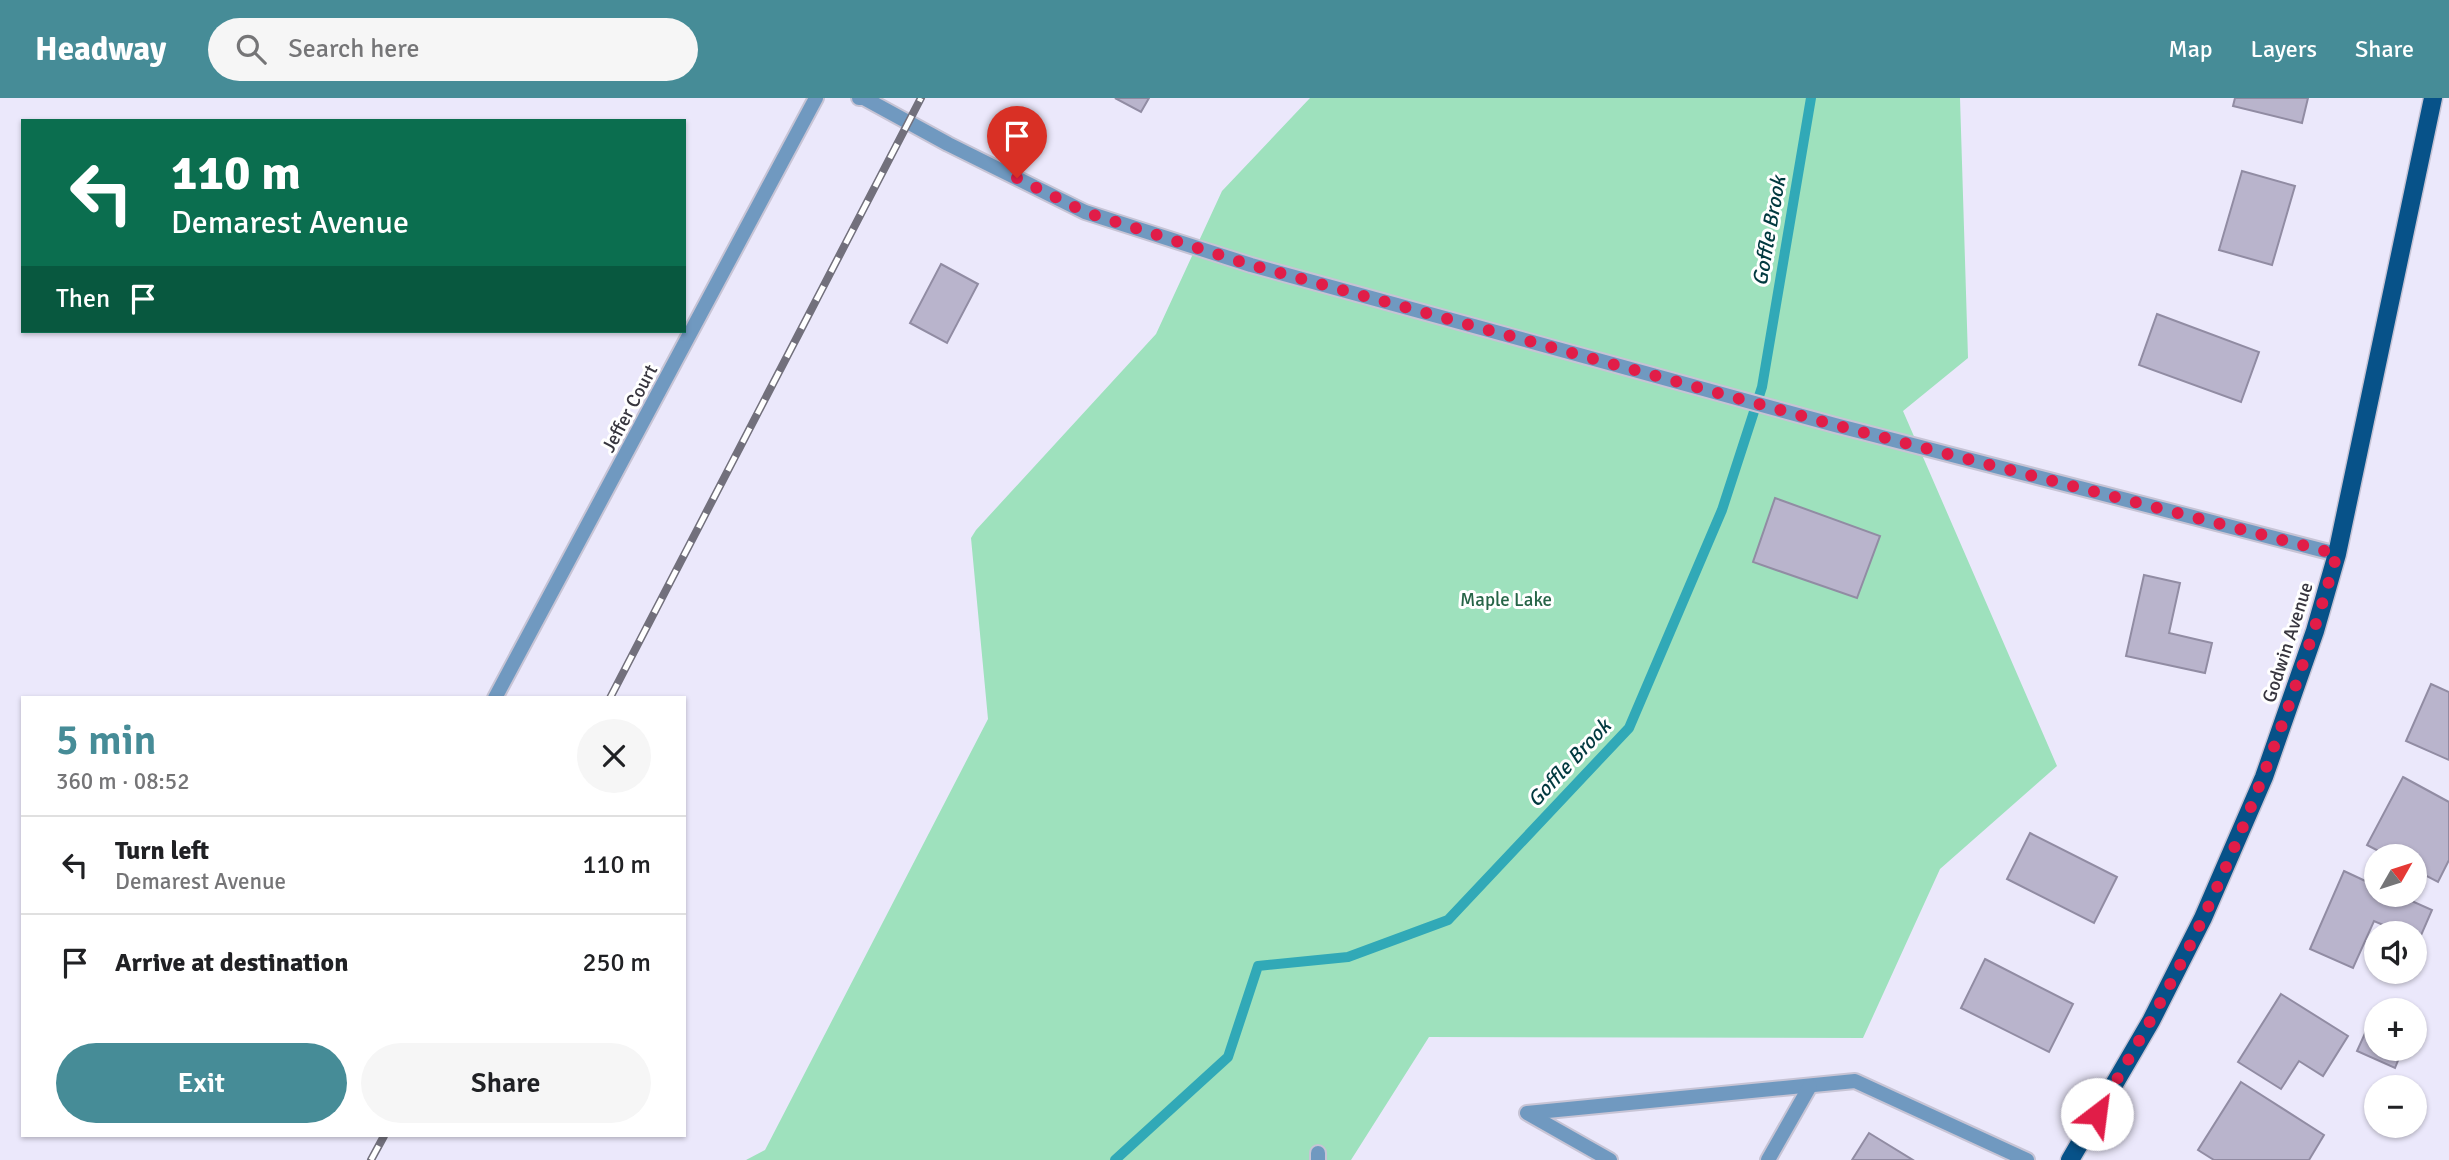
<!DOCTYPE html>
<html lang="en">
<head>
<meta charset="utf-8">
<style>
  :root { --surface:#fff; --page:#f6f6f6; --text:#202124; --muted:#757577; --line:#e0e0e0; --accent:#468c97 }
  body { margin:0; font-family:Signika,sans-serif; background:var(--page); color:var(--text); height:100vh; display:flex; flex-direction:column; font-size:26px; white-space:nowrap }
  * { box-sizing:border-box; margin:0 }
  p { font-size:23px; color:var(--muted) }
  .icon { flex:none; width:38px; height:38px; fill:none; stroke:currentColor; stroke-width:2; stroke-linecap:round; stroke-linejoin:round }
  .map { position:relative; flex:1; overflow:hidden }
  .sheet { position:absolute; left:21px; top:598px; width:665px; height:441px; display:flex; flex-direction:column; background:var(--surface); border-radius:0px; box-shadow:0 2px 5px #0004 }
  .sheet>* { flex:none }
  .hud { position:absolute; left:21px; top:21px; width:665px; height:214px; border-radius:0px; box-shadow:0 2px 5px #0004; background:#0b6e4f; color:#fff; overflow:hidden }
  .needle { width:46px; rotate:51deg }
  .buttons { position:absolute; left:2364px; top:746px; display:grid; gap:14px }
  .buttons a { display:grid; place-items:center; width:63px; height:63px; border-radius:50%; background:var(--surface); box-shadow:0 2px 5px #0004; font-size:35px }
  .pin { position:absolute; display:grid; place-items:center; width:60px; height:60px; color:#fff; margin:-72px -30px; border-radius:50% 50% 50% 0; rotate:-45deg; box-shadow:0 0 7px #0007 }
  .pin .icon { rotate:45deg }
  .me { position:absolute; width:77px; margin:-38px; rotate:30deg; stroke-linejoin:round; filter:drop-shadow(0 0 5px #0008) }
  .turn { display:flex; align-items:center; gap:24px; height:147px; padding:0 35px; font-size:32px }
  .turn .icon { width:91px; height:91px; stroke-width:2.5 }
  .turn b { display:block; font-size:49px; line-height:60px }
  .then { display:flex; align-items:center; height:66px; padding:0 35px; background:#0003; gap:14px; font-size:26px }
  .round { display:grid; place-items:center; flex:none; width:74px; height:74px; border-radius:37px; background:var(--page) }
  .overview { display:flex; align-items:center; justify-content:space-between; height:119px; padding:0 35px }
  h1 { font-size:42px; font-weight:600; line-height:52px; color:var(--accent) }
  .button { display:flex; gap:14px; margin-top:auto; padding:14px 35px }
  .button a { flex:1; height:80px; border-radius:42px; background:var(--accent); color:#fff; font-size:28px; font-weight:600; line-height:80px; text-align:center }
  .button a+a { background:var(--page); color:var(--text) }
  ul { padding:0; list-style:none }
  li { display:flex; align-items:center; gap:21px; height:98px; padding:0 35px; border-top:2px solid var(--line) }
  li div { flex:1 }
  li b { display:block; font-size:26px }
  li em { font-style:normal }
  header { display:flex; align-items:center; gap:42px; box-sizing:border-box; height:98px; padding:0 35px; background:var(--accent); color:#fff }
  header strong { font-size:33px }
  nav { display:flex; gap:38px; margin-inline-start:auto; font-size:24px }
  .search { width:490px; height:63px; background:var(--page); display:flex; align-items:center; gap:18px; box-sizing:border-box; padding:0 24px; border-radius:38px; color:var(--muted); font-size:26px }
  .map>svg:first-child { display:block }
  .green { fill:#9ee1bd }
  .lines { fill:none; stroke-linecap:round; stroke-linejoin:round }
  .stream { stroke:#31a9b7; stroke-width:10 }
  .building { fill:#b9b4cc; stroke:#918ca3; stroke-width:2 }
  .service-casing { stroke:#c7c4d5; stroke-width:18 }
  .minor-casing { stroke:#c7c4d5; stroke-width:18 }
  .primary-casing { stroke:#c7c4d5; stroke-width:21 }
  .service { stroke:#7099c0; stroke-width:14 }
  .minor { stroke:#7099c0; stroke-width:14 }
  .primary { stroke:#075289; stroke-width:18 }
  .rail-casing { stroke:#72707c; stroke-width:8 }
  .rail { stroke:#fff; stroke-width:5; stroke-dasharray:16; stroke-linecap:butt }
  .route { stroke:#e11d48; stroke-width:12; stroke-dasharray:0 21.6 }
  .labels { text-anchor:middle; stroke-width:6; stroke-linejoin:round; paint-order:stroke }
  .street-label { font-size:19px; fill:#37353e; stroke:#fff }
  .park-label { font-size:19px; fill:#266447; stroke:#fff }
  .water-label { font-size:21px; font-style:italic; fill:#01393f; stroke:#fff }
</style>
</head>
<body>
<header>
<strong>Headway</strong>
<div class="search"><svg class="icon" aria-label="search" viewBox="0 0 24 24"><circle cx="10" cy="10" r="6"/><path d="M15 15l6 6"/></svg>Search here</div>
<nav><a>Map</a><a>Layers</a><a>Share</a></nav>
</header>
<div class="map">
<svg width="2449" height="1062" viewBox="0 0 2449 1062">
  <rect width="100%" height="100%" fill="#ebe8fb"/>
  <!-- green -->
  <polygon class="green" points="1310,0 1960,0 1968,260 1903,313 2057,668 1940,771 1863,940 1429,939 1351,1062 746,1062 765,1052 988,621 971,440 976,432 1156,236 1222,93"/>
  <g class="lines">
    <!-- stream -->
    <polyline class="stream" points="1115,1062 1228,959 1258,868 1348,859 1448,822 1629,630 1722,412 1762,289 1811,0"/>
  </g>
  <!-- building -->
  <g class="building">
    <polygon points="1115,0 1149,0 1141,14"/>
    <polygon points="2235,0 2308,0 2302,25 2233,8"/>
    <polygon points="2242,73 2295,88 2272,167 2219,152"/>
    <polygon points="941,166 978,186 947,245 910,225"/>
    <polygon points="2157,216 2259,254 2241,304 2139,267"/>
    <polygon points="1775,400 1880,438 1857,500 1753,464"/>
    <polygon points="2144,477 2180,485 2169,535 2212,545 2205,575 2126,558"/>
    <polygon points="2431,586 2449,594 2449,662 2406,643"/>
    <polygon points="2403,679 2449,704 2449,762 2438,784 2415,772 2415,758 2388,758 2367,747"/>
    <polygon points="2030,735 2117,779 2094,825 2007,781"/>
    <polygon points="2344,773 2376,788 2376,796 2396,796 2432,812 2419,842 2415,840 2415,835 2402,835 2374,823 2353,870 2310,851"/>
    <polygon points="1985,861 2073,906 2049,954 1961,910"/>
    <polygon points="2281,896 2348,938 2323,978 2299,963 2281,991 2238,964"/>
    <polygon points="2371,922 2376,924 2376,950 2403,950 2395,970 2357,953"/>
    <polygon points="2241,984 2324,1037 2309,1062 2214,1062 2198,1052"/>
    <polygon points="1869,1035 1913,1062 1852,1062"/>
  </g>
  <g class="lines">
    <defs>
      <g id="service">
        <polyline points="1610,1062 1527,1015 1855,983 2027,1062"/>
        <polyline points="1768,1062 1810,988"/>
      </g>
      <g id="minor">
        <polyline points="859,0 864,0 948,46 1085,114 1251,167 1835,327 2337,456"/>
        <polyline points="495,600 816,0"/>
        <polyline points="1318,1062 1318,1055"/>
      </g>
      <polyline id="primary" points="2070,1062 2151,923 2203,820 2264,679 2315,533 2337,456 2433,0"/>
    </defs>
    <!-- service casing -->
    <use href="#service" class="service-casing"/>
    <!-- minor casing -->
    <use href="#minor" class="minor-casing"/>
    <!-- primary casing -->
    <use href="#primary" class="primary-casing"/>
    <!-- service -->
    <use href="#service" class="service"/>
    <!-- minor -->
    <use href="#minor" class="minor"/>
    <!-- primary -->
    <use href="#primary" class="primary"/>
    <defs>
      <g id="rail">
        <polyline points="610,600 921,0"/>
        <polyline points="371,1062 384,1038"/>
      </g>
    </defs>
    <!-- rail casing -->
    <use href="#rail" class="rail-casing"/>
    <!-- rail -->
    <use href="#rail" class="rail"/>
  </g>
  <g class="lines">
    <!-- route -->
    <path class="route" d="M 1017,80 L 1085,114 L 1251,167 L 1835,327 L 2337,456 C 2301,580 2258,702 2203,820 C 2172,887 2134,952 2097,1016"/>
  </g>
  <g class="labels">
    <!-- street labels -->
    <g class="street-label">
      <text transform="translate(629 310) rotate(-62)" y="7">Jeffer Court</text>
      <text transform="translate(2287 544) rotate(-72)" y="7">Godwin Avenue</text>
    </g>
    <!-- park labels -->
    <g class="park-label">
      <text x="1506" y="508">Maple Lake</text>
    </g>
    <!-- water labels -->
    <g class="water-label">
      <text transform="translate(1769 133) rotate(-80)" y="7">Goffle Brook</text>
      <text transform="translate(1569 665) rotate(-47)" y="7">Goffle Brook</text>
    </g>
  </g>
</svg>
<div class="buttons">
<a><svg class="needle" viewBox="-14 -14 28 28"><path d="M0-13l5 13h-10z" fill="#e53935"/><path d="M0 13l5-13h-10z" fill="#757577"/></svg></a>
<a><svg class="icon" aria-label="sound" viewBox="0 0 24 24"><path d="M4 9h4l5-4v14l-5-4H4zM17 9q2 3 0 6"/></svg></a>
<a>+</a>
<a>−</a>
</div>
<div class="pin" style="left:1017px;top:80px;background:#d93025"><svg class="icon" aria-label="arrive" viewBox="0 0 24 24"><path d="M6 21V4h12l-3 4 3 4H6"/></svg></div>
<svg class="me" style="left:2097px;top:1016px" viewBox="-20 -20 40 40"><circle r="19" fill="#fff"/><path d="M0-13L10 11 0 6-10 11z" fill="#e11d48"/></svg>
<div class="hud">
<div class="turn"><svg class="icon" aria-label="left" viewBox="0 0 24 24"><path d="M17 20v-9H6M10 6l-5 5 5 5"/></svg><div><b>110 m</b>Demarest Avenue</div></div>
<div class="then">Then<svg class="icon" aria-label="arrive" viewBox="0 0 24 24"><path d="M6 21V4h12l-3 4 3 4H6"/></svg></div>
</div>
<section class="sheet">
<div class="overview"><div><h1>5 min</h1><p>360 m · 08:52</p></div><a class="round"><svg class="icon" aria-label="close" viewBox="0 0 24 24"><path d="M6 6l12 12M18 6L6 18"/></svg></a></div>
<ul>
<li><svg class="icon" aria-label="left" viewBox="0 0 24 24"><path d="M17 20v-9H6M10 6l-5 5 5 5"/></svg><div><b>Turn left</b><p>Demarest Avenue</p></div><em>110 m</em></li>
<li><svg class="icon" aria-label="arrive" viewBox="0 0 24 24"><path d="M6 21V4h12l-3 4 3 4H6"/></svg><div><b>Arrive at destination</b></div><em>250 m</em></li>
</ul>
<div class="button"><a>Exit</a><a>Share</a></div>
</section>
</div>
</body>
</html>
